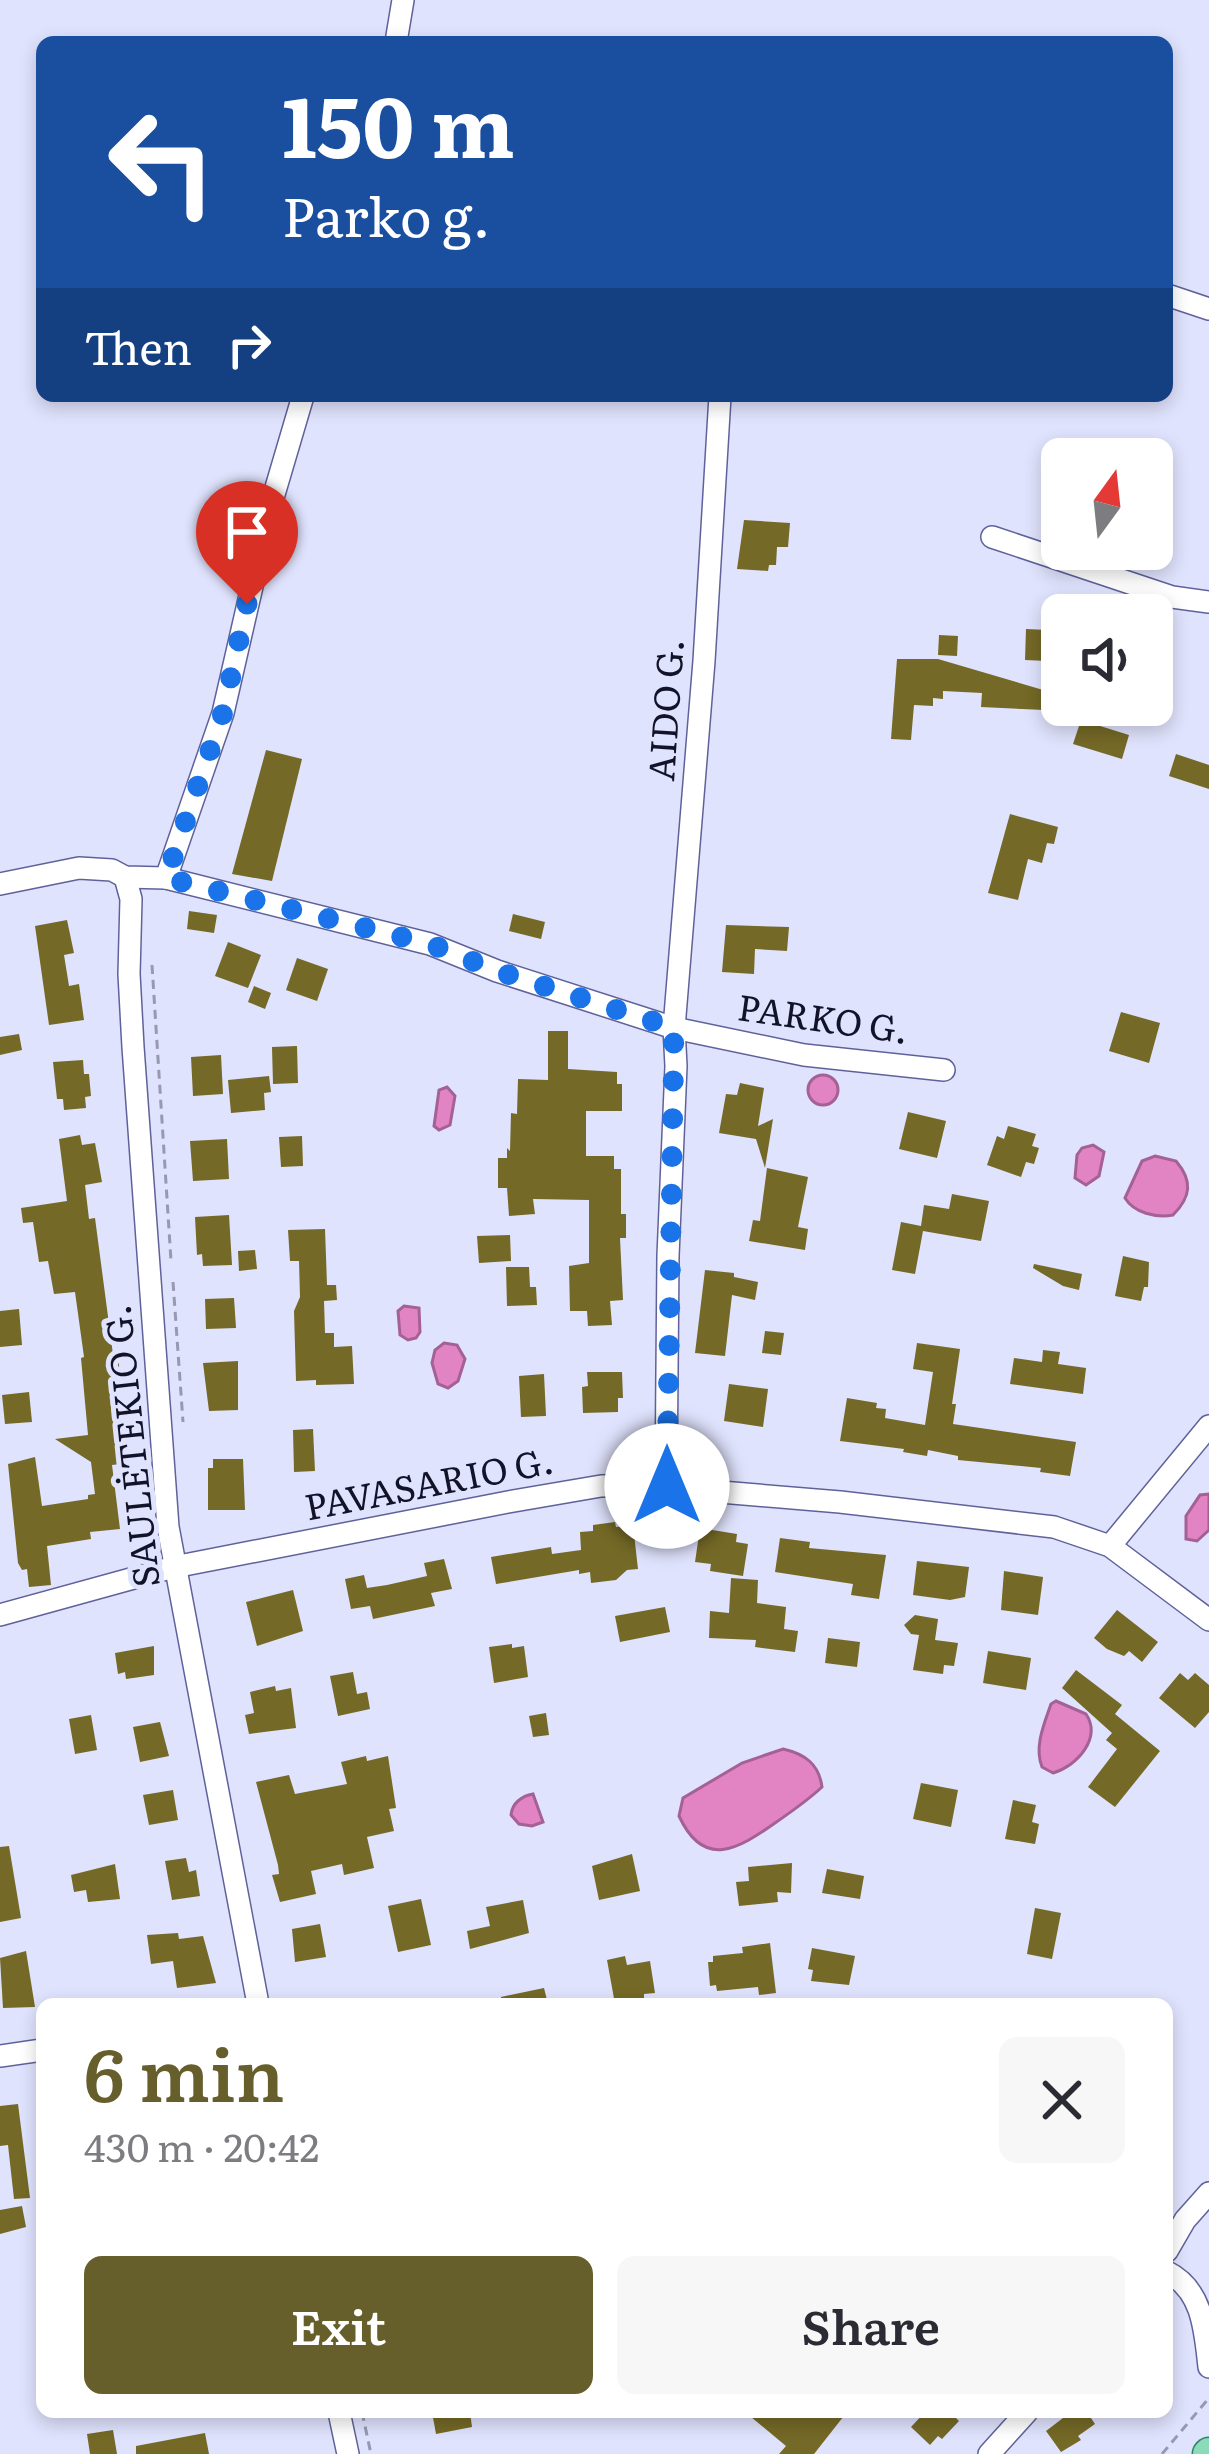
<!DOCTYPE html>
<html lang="en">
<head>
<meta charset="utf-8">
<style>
  :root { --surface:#fff; --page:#f7f7f7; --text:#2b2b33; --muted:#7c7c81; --accent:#665e2b }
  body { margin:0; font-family:Literata,serif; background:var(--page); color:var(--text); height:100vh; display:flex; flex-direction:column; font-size:45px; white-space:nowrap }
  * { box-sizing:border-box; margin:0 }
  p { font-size:39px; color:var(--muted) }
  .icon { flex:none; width:66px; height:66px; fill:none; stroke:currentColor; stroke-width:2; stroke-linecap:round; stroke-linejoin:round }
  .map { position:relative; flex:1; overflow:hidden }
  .sheet { position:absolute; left:36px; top:1998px; width:1137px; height:420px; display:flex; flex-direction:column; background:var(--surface); border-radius:18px; box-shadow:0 6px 18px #0003 }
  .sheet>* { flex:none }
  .guide { position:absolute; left:36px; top:36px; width:1137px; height:366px; border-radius:18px; box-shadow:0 6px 18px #0003; background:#1a4fa0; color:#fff; overflow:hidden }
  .needle { width:78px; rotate:15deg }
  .controls { position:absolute; left:1041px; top:438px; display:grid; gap:24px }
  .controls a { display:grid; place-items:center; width:132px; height:132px; border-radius:18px; background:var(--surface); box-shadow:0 6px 18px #0003; font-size:60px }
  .pin { position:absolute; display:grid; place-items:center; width:102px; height:102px; color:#fff; margin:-123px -51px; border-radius:50% 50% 50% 0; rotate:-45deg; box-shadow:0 0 12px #0007 }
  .pin .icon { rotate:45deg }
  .me { position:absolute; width:132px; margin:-66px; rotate:0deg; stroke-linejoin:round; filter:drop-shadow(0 0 9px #0008) }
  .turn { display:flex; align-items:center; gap:42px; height:252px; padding:0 48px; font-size:54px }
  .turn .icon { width:156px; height:156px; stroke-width:2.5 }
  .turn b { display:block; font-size:84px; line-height:102px }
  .then { display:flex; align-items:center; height:114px; padding:0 48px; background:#0003; gap:24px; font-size:45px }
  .round { display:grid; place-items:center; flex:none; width:126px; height:126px; border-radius:18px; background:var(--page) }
  .overview { display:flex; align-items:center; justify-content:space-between; height:204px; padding:0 48px }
  h1 { font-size:72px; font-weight:600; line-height:90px; color:var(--accent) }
  .primary-button { display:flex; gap:24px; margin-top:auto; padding:24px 48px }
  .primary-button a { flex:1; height:138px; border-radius:18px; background:var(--accent); color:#fff; font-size:48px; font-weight:600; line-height:138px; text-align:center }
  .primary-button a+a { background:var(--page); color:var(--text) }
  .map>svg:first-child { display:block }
  .water { fill:#e283c3; stroke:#a46195; stroke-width:3 }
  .building { fill:#746926 }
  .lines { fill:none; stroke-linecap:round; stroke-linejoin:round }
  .minor-casing { stroke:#5f629a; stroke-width:24 }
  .primary-casing { stroke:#2e8467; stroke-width:33 }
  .path { stroke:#9799b1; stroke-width:3; stroke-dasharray:9 6; stroke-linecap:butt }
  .minor { stroke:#fff; stroke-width:21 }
  .primary { stroke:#8bdab8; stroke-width:30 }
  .route { stroke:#1a73e8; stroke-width:21; stroke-dasharray:0 37.8 }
  .labels { text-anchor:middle; stroke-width:10; stroke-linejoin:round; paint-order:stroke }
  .street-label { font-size:36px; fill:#121329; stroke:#e0e3fd }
</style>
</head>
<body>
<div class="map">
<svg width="1209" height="2454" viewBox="0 0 1209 2454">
  <rect width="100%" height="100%" fill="#e0e3fd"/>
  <!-- water -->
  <g class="water">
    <circle cx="823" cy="1090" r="15"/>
    <polygon points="447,1087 455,1096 450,1125 439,1130 434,1126 439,1090"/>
    <polygon points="1093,1145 1104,1152 1099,1176 1086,1185 1075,1178 1077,1155 1082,1148"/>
    <path d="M 1155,1156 L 1176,1161 C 1193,1181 1191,1197 1173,1215 C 1156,1218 1134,1213 1125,1198 L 1142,1161 Z"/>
    <polygon points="404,1306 419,1308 420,1332 416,1338 408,1340 400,1335 398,1311"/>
    <polygon points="444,1343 457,1345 465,1359 458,1381 448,1388 438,1384 432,1363 435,1350"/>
    <polygon points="1209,1494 1209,1530 1197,1541 1186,1539 1186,1516 1200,1495"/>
    <path d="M 1056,1701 L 1086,1714 C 1102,1738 1077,1766 1053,1773 L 1042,1767 C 1034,1747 1044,1724 1051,1704 Z"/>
    <path d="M 783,1749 C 805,1754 819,1764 822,1787 C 807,1801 791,1812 775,1823 C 738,1849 704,1870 679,1816 L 683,1798 L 742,1763 Z"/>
    <path d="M 533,1794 L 543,1822 L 532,1826 L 519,1824 L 511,1815 C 512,1803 522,1796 533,1794 Z"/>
  </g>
  <!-- building -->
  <g class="building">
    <polygon points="744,520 790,523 788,547 777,547 776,565 769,565 768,571 737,569"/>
    <polygon points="1026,629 1048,630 1047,661 1025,660"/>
    <polygon points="939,635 958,636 957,656 938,655"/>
    <polygon points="897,659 938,659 1050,692 1044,710 981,707 982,693 943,691 943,699 933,698 933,706 914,705 911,740 891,739"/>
    <polygon points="1081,720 1129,735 1122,759 1073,744"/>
    <polygon points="266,750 302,759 272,881 232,874"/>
    <polygon points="1176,754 1209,765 1209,789 1169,776"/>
    <polygon points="1010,814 1058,827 1054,844 1047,843 1042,863 1028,859 1018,900 988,893"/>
    <polygon points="189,911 217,915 214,933 187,929"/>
    <polygon points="513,914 545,922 541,939 509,931"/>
    <polygon points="67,920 74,953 64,955 69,986 79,984 84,1020 49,1025 35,926"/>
    <polygon points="726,925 789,927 787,951 755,949 754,974 722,972"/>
    <polygon points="228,942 261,955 248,988 215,976"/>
    <polygon points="297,958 328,969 317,1001 286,990"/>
    <polygon points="254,986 271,993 265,1009 248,1002"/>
    <polygon points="1121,1012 1160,1023 1149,1063 1109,1051"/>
    <polygon points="548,1031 568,1031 568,1069 617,1072 617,1084 622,1084 622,1111 586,1111 586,1156 614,1156 614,1169 621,1169 621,1214 626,1214 626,1238 620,1238 623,1300 610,1301 612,1325 588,1326 587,1311 570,1311 569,1266 589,1263 589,1200 533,1199 535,1214 509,1216 507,1188 498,1188 498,1158 507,1158 507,1148 510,1151 511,1113 517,1114 518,1079 548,1080"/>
    <polygon points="19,1034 22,1050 0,1055 0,1037"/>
    <polygon points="297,1046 298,1083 273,1084 272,1047"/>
    <polygon points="221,1055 223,1094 193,1096 191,1057"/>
    <polygon points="83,1060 84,1074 89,1074 91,1096 85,1097 86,1108 64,1110 63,1099 57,1099 53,1062"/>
    <polygon points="269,1076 271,1092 264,1093 265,1110 231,1113 228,1080"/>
    <polygon points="740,1083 764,1088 758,1126 773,1119 765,1168 756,1139 719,1133 726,1094 737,1095"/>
    <polygon points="908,1112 946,1121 937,1158 899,1149"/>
    <polygon points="1008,1126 1036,1134 1032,1146 1039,1148 1034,1164 1026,1162 1021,1177 987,1165 997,1136 1004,1139"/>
    <polygon points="80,1135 82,1145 95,1143 102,1182 85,1185 89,1219 95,1218 114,1362 119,1362 120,1424 126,1424 130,1463 112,1465 120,1529 90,1532 91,1539 47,1546 51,1585 29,1587 27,1569 22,1570 18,1563 8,1464 35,1457 42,1506 88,1499 88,1495 95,1494 91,1462 55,1439 88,1435 81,1358 84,1357 75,1292 54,1294 48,1261 39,1262 33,1222 23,1223 21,1208 67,1201 59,1139"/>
    <polygon points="302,1136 303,1166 281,1167 279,1137"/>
    <polygon points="227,1139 229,1179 193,1181 190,1141"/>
    <polygon points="767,1168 808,1177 798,1227 808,1229 805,1250 749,1241 753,1220 760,1221"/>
    <polygon points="952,1194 989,1201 981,1241 923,1231 915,1274 892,1270 901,1222 921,1226 924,1205 949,1209"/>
    <polygon points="229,1215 232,1265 203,1266 202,1254 197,1255 195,1217"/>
    <polygon points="325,1229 327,1285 336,1285 337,1300 324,1301 325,1333 334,1333 334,1347 352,1346 354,1384 316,1385 316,1380 296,1381 294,1311 300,1297 299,1261 290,1261 288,1230"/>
    <polygon points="510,1235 511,1261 479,1263 477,1236"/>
    <polygon points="255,1250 257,1269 239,1271 238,1251"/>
    <polygon points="1123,1256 1149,1262 1148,1287 1144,1287 1141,1301 1115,1296"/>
    <polygon points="1034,1264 1082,1274 1079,1290 1063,1286 1033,1268"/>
    <polygon points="506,1267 529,1267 530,1287 536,1287 537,1305 507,1306"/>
    <polygon points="705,1270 734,1273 734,1277 758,1282 755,1300 732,1295 725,1356 695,1353"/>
    <polygon points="234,1298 236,1328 206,1329 205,1299"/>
    <polygon points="19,1309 22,1345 0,1347 0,1311"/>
    <polygon points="765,1331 784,1333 781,1355 762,1353"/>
    <polygon points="917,1343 960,1349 952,1404 956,1404 953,1424 1076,1442 1070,1476 1040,1472 1041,1468 958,1460 958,1456 928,1450 927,1456 903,1452 904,1449 840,1441 847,1398 877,1403 876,1408 886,1409 885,1418 925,1425 933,1372 913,1369"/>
    <polygon points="1043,1350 1060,1352 1058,1364 1086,1368 1083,1394 1010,1384 1014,1358 1042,1362"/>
    <polygon points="238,1361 238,1410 209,1411 203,1363"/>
    <polygon points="587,1372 622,1372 623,1398 618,1398 618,1412 583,1413 582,1387 588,1386"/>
    <polygon points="544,1374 546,1416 521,1417 519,1376"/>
    <polygon points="729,1384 768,1389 763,1427 724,1421"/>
    <polygon points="29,1392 32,1422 5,1424 2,1395"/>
    <polygon points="313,1429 315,1471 294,1472 293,1430"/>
    <polygon points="213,1459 243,1459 245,1510 208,1510 208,1468 213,1468"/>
    <polygon points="615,1522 616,1527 633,1525 638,1569 627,1570 616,1580 591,1583 590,1572 579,1574 579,1570 496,1584 491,1557 551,1547 552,1554 581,1550 580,1532 593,1531 593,1525"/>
    <polygon points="700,1528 737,1534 736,1542 748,1544 743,1576 710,1571 711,1564 695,1562"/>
    <polygon points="780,1538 810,1542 809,1548 886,1555 879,1599 851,1595 853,1584 775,1572"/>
    <polygon points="444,1559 452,1589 431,1593 435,1606 373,1619 370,1606 351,1609 345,1579 364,1575 367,1588 387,1585 427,1576 424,1563"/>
    <polygon points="917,1561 969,1567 965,1597 950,1600 913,1595"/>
    <polygon points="1004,1571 1043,1577 1038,1615 1001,1610"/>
    <polygon points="731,1578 758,1580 757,1603 786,1607 784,1629 798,1631 795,1652 755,1647 756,1640 709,1638 710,1611 729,1613"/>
    <polygon points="293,1590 303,1631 257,1646 246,1602"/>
    <polygon points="665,1607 670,1632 620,1642 615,1616"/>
    <polygon points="1117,1610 1158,1642 1142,1662 1129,1651 1124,1656 1107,1649 1094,1638"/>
    <polygon points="915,1615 938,1619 935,1640 958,1643 954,1666 944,1665 943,1674 913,1670 919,1635 911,1634 904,1625"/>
    <polygon points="828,1638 860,1642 857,1667 825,1663"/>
    <polygon points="512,1644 512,1648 524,1646 528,1677 494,1683 489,1647"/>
    <polygon points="154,1646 154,1675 126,1679 125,1672 118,1674 115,1653"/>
    <polygon points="988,1651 1031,1658 1026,1690 983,1683"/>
    <polygon points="1076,1670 1122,1705 1115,1714 1160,1751 1115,1807 1088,1787 1117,1749 1106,1740 1112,1733 1062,1688"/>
    <polygon points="353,1672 357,1694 367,1692 370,1709 338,1716 330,1676"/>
    <polygon points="1180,1673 1188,1680 1195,1673 1209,1685 1209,1712 1195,1728 1159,1698"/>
    <polygon points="275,1686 276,1691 291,1688 296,1728 249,1734 245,1715 254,1713 250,1692"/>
    <polygon points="546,1713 549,1735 533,1737 529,1716"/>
    <polygon points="91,1715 97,1750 75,1754 69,1719"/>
    <polygon points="160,1722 169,1756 140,1762 133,1727"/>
    <polygon points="366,1756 367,1761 388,1756 396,1808 389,1809 394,1831 367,1837 374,1868 344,1875 342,1864 311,1871 316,1894 280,1902 272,1875 279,1874 278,1865 256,1782 289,1775 295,1794 347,1784 341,1762"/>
    <polygon points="921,1783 958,1790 951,1827 913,1819"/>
    <polygon points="173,1790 178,1820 149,1825 143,1795"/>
    <polygon points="1013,1800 1036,1805 1032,1822 1039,1824 1035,1844 1005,1839"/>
    <polygon points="9,1846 21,1918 0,1922 0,1847"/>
    <polygon points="632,1854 640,1891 599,1900 592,1866"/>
    <polygon points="186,1858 189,1872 196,1870 200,1896 172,1900 165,1861"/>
    <polygon points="792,1863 791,1893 777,1892 778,1902 739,1906 736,1882 749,1881 748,1867"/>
    <polygon points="115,1864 120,1899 88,1902 86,1890 74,1892 71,1875"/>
    <polygon points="827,1869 864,1876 860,1899 822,1893"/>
    <polygon points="421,1899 431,1945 398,1952 388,1906"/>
    <polygon points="523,1900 529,1933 470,1949 467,1931 490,1926 486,1907"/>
    <polygon points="1035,1908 1061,1913 1052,1959 1027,1954"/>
    <polygon points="320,1924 326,1957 295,1962 292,1929"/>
    <polygon points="178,1933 179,1939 203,1936 216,1983 177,1988 173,1961 151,1964 147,1935"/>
    <polygon points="770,1943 776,1993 759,1995 758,1987 717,1991 716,1985 710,1986 708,1962 713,1962 713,1956 743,1953 742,1947"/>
    <polygon points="812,1948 855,1956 849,1985 811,1981 813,1970 808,1969"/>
    <polygon points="26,1951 35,2007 3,2008 0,1958"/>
    <polygon points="625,1956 627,1965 650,1961 655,1993 644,1994 644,1999 637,2004 615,2004 607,1960"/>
    <polygon points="544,1988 548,2004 501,2004 501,1997"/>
    <polygon points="18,2104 30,2198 14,2199 8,2145 0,2146 0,2106"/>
    <polygon points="22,2206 26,2227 0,2234 0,2210"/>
    <polygon points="432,2412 470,2412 472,2427 436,2434"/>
    <polygon points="745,2412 847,2412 814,2454 779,2454 786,2446"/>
    <polygon points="925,2412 950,2412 959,2421 942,2439 938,2436 930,2445 911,2427"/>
    <polygon points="1058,2412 1087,2412 1095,2424 1078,2436 1081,2440 1061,2452 1046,2431 1063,2418"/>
    <polygon points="113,2430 117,2454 90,2454 87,2434"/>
    <polygon points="205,2433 209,2454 136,2454 136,2446"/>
  </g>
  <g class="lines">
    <defs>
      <g id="minor">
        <polyline points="396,42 403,0"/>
        <polyline points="1167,295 1209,309"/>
        <polyline points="992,537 1172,597 1209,602"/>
        <polyline points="125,877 131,899 129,974 133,1047 168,1527 258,2004"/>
        <polyline points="166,878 223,713 270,508 303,396"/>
        <polyline points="0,884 79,868 112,870 125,877 166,878 430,944 497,971 674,1028 804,1055 944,1070"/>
        <polyline points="666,1486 668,1256 676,1066 674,1028 704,661 720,396"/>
        <polyline points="1110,1546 1209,1426"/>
        <polyline points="0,1615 174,1567 508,1502 601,1486 637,1485 840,1502 1054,1527 1110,1546 1209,1620"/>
        <polyline points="0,2056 42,2050"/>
        <polyline points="1167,2251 1185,2220 1209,2193"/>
        <path d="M 1167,2272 C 1203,2290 1205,2331 1209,2367"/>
        <polyline points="339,2412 348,2454"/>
        <polyline points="989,2454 1027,2412"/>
      </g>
      <polyline id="primary" points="1208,2454 1209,2453"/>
    </defs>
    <!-- minor casing -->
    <use href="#minor" class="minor-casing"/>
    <!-- primary casing -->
    <use href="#primary" class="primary-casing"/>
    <!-- path -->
    <g class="path">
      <polyline points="152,965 171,1261"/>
      <polyline points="173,1282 183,1422"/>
      <polyline points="362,2412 371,2454"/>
      <polyline points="1162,2454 1209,2398"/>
    </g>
    <!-- minor -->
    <use href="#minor" class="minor"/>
    <!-- primary -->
    <use href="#primary" class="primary"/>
  </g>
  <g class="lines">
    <!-- route -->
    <polyline class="route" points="247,604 223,713 166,878 430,944 497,971 674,1028 667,1486"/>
  </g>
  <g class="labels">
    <!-- street labels -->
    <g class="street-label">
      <text transform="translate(666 710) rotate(-86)" y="13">AIDO G.</text>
      <text transform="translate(823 1019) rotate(8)" y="13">PARKO G.</text>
      <text transform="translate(132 1446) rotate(-96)" y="13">SAULĖTEKIO G.</text>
      <text transform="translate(429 1484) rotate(-11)" y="13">PAVASARIO G.</text>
    </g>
  </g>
</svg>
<div class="controls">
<a><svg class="needle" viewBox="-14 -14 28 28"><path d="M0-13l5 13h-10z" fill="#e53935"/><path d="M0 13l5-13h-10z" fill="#7c7c81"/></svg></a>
<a><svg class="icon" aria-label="sound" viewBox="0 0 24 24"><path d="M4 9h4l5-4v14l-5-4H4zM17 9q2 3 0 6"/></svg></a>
</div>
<div class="pin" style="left:247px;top:604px;background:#d93025"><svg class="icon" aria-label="arrive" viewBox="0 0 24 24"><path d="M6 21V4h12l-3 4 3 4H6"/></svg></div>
<svg class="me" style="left:667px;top:1486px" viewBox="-20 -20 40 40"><circle r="19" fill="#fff"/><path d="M0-13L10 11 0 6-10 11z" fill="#1a73e8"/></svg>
<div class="guide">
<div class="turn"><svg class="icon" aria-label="left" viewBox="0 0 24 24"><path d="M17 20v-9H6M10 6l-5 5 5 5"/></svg><div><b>150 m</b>Parko g.</div></div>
<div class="then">Then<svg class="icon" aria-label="right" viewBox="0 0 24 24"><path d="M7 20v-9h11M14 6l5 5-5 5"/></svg></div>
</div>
<section class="sheet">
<div class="overview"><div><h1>6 min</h1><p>430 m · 20:42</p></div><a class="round"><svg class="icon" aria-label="close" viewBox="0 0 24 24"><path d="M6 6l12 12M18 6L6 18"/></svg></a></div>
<div class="primary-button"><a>Exit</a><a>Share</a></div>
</section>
</div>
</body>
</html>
